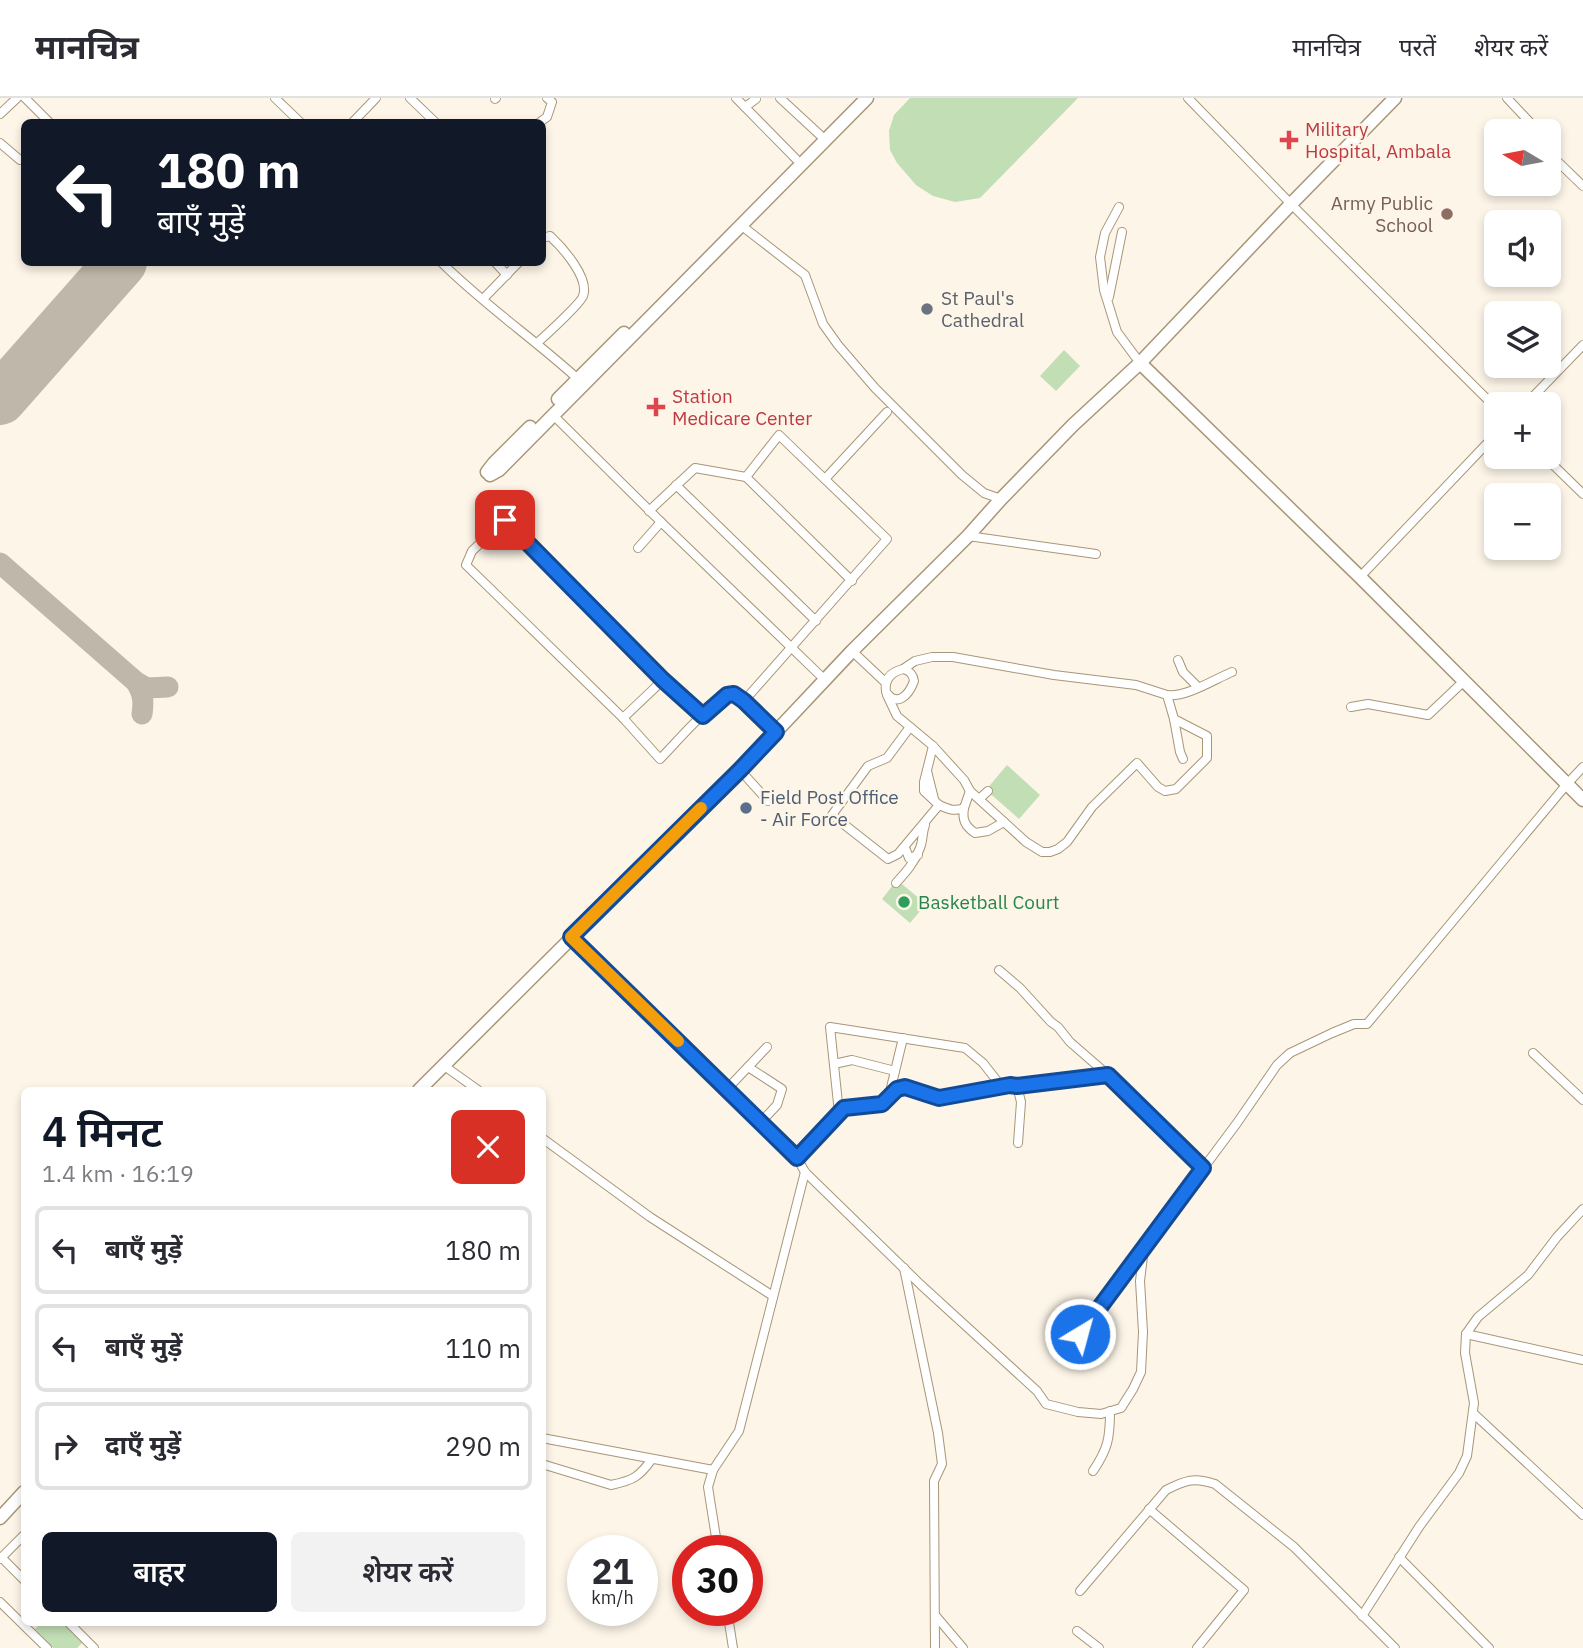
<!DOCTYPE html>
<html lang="hi">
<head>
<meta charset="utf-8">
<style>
  :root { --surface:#fff; --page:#f2f2f3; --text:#2b2b33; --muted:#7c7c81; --line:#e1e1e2; --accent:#111827 }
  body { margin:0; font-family:"IBM Plex Sans","Noto Sans Devanagari",sans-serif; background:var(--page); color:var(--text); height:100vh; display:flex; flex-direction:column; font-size:26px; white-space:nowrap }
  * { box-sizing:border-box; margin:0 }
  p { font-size:23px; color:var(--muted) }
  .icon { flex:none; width:38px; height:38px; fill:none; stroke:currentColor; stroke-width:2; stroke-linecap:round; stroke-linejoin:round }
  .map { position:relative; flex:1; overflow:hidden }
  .drawer { position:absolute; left:21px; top:989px; width:525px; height:539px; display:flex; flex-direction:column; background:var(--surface); border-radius:10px; box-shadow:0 4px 10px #0003 }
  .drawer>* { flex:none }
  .banner { position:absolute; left:21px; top:21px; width:525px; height:147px; border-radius:10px; box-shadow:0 4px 10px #0003; background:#111827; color:#fff; overflow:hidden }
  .needle { width:46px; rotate:280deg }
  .tools { position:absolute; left:1484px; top:21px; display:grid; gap:14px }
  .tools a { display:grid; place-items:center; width:77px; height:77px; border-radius:10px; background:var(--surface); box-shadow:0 4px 10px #0003; font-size:35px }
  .speed { position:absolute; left:567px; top:1437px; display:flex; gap:14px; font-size:35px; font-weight:700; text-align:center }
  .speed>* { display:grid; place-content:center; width:91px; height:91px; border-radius:50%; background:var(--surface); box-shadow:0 4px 10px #0003; line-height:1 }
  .speed small { font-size:18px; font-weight:400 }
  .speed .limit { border:10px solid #d22; background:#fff; color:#111 }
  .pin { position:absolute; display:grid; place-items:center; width:60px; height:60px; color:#fff; margin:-30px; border-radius:14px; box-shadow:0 4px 10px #0006 }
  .me { position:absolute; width:77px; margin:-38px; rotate:37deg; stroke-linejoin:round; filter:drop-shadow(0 0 5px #0008) }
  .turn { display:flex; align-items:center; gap:24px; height:147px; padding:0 21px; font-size:32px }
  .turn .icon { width:91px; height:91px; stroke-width:2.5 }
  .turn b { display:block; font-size:49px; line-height:60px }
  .round { display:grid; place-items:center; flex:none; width:74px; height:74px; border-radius:10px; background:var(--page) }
  .summary { display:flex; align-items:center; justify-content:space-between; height:119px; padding:0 21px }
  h1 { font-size:42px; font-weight:600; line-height:52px; color:var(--accent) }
  .button { display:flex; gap:14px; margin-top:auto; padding:14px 21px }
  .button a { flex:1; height:80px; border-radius:10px; background:var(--accent); color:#fff; font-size:28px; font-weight:600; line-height:80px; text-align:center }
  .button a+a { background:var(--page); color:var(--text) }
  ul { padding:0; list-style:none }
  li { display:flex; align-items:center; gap:21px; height:88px; margin:0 14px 10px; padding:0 7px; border:4px solid var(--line); border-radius:10px }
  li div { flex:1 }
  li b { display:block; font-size:26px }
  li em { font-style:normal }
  header { display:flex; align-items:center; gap:42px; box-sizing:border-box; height:98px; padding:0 35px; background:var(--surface); border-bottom:2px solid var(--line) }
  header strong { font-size:33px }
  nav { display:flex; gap:38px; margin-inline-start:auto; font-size:24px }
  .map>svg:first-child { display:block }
  .green { fill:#c1deb5 }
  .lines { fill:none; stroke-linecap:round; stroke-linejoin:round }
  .taxiway { stroke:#beb7aa; stroke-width:21 }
  .runway { stroke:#beb7aa; stroke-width:52 }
  .street-casing { stroke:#a89678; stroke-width:10 }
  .secondary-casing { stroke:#a89678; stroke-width:15 }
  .street { stroke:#fff; stroke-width:8 }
  .secondary { stroke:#fff; stroke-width:12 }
  .route-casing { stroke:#114b97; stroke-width:18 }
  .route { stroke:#1a73e8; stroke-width:12 }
  .slow { stroke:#f59e0b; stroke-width:12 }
  .health-dot { fill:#e0444e; stroke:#fdf5e8; stroke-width:2.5 }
  .education-dot { fill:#8d6e63; stroke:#fdf5e8; stroke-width:2.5 }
  .worship-dot { fill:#6b7280; stroke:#fdf5e8; stroke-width:2.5 }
  .service-dot { fill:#5c6f8a; stroke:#fdf5e8; stroke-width:2.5 }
  .leisure-dot { fill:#2e9e5b; stroke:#fdf5e8; stroke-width:2.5 }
  .labels { text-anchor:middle; stroke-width:5; stroke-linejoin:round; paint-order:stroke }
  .health-label { font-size:19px; fill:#be3a42; stroke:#fdf5e8; text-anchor:start }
  .education-label { font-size:19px; fill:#785e54; stroke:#fdf5e8; text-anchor:end }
  .worship-label { font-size:19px; fill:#5b616d; stroke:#fdf5e8; text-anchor:start }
  .service-label { font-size:19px; fill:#4e5e75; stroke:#fdf5e8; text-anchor:start }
  .leisure-label { font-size:19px; fill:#27864d; stroke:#fdf5e8; text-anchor:start }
</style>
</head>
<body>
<header>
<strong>मानचित्र</strong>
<nav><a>मानचित्र</a><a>परतें</a><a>शेयर करें</a></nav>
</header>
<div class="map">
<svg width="1583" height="1550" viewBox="0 0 1583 1550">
  <rect width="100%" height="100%" fill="#fdf5e8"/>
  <!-- green -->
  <g class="green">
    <polygon points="910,0 1078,0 980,100 955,104 933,98 916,87 897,65 890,52 889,33 894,17"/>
    <polygon points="1064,252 1080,268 1056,293 1040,278"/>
    <polygon points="1007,667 1040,697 1019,721 986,692"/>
    <polygon points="897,782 926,806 910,825 882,801"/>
    <polygon points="42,1524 65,1524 84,1543 77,1550 53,1550 35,1531"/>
  </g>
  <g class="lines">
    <!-- taxiway -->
    <g class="taxiway">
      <path d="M 0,465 L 136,584 C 143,596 144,603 142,616"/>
      <polyline points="136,584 147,590 168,589"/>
    </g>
    <!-- runway -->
    <polyline class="runway" points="0,301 121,164"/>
    <defs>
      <g id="street">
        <polyline points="25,0 49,24"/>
        <polyline points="275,0 300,24"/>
        <polyline points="410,0 435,24"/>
        <polyline points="736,0 796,61"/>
        <polyline points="780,0 820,37"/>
        <polyline points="1188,0 1291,106 1496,310"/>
        <polyline points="1507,0 1538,33"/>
        <polyline points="495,1 496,0"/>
        <polyline points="745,9 756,1"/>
        <polyline points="0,16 17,0"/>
        <polyline points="353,24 376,0"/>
        <polyline points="540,24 547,19 552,4 547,0"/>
        <polyline points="0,45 20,62 24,61"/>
        <polyline points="1549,45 1555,52 1555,61 1583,88"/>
        <polyline points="1119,109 1105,135 1100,159 1104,192 1117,234 1140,265"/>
        <polyline points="742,128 805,177 823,226 838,247 875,290 962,377 984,395 1001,401"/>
        <path d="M 441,164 C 483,206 534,241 578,281"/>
        <polyline points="495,164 507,177"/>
        <polyline points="1109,199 1122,134"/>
        <polyline points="483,201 519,164"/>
        <path d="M 537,245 C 545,238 581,205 583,198 C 590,180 562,149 550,138 L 542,140"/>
        <polyline points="1526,306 1583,247"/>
        <polyline points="554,318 661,424 825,582"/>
        <polyline points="1545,359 1583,396"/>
        <polyline points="746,379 852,483"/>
        <polyline points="825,381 887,314"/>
        <polyline points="676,387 816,523"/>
        <polyline points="649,413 695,370 746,379 779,337 887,441 744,603"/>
        <polyline points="968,438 1096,456"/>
        <polyline points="638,450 661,424"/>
        <polyline points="1360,479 1496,336"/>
        <polyline points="852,553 886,585"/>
        <polyline points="1178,562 1183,574 1198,589"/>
        <path d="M 903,571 C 910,573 913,576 914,583 C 909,597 897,610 886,594 C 884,581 891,574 903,571 Z"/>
        <polyline points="887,597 897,618 933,648 964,682 970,693 1026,744 1042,754 1050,754 1058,751 1067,744 1092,709 1137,665 1158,689 1165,693 1176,691 1207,660 1207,638 1174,621 1167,597 1136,587 1054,577 953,559 932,559 915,563 903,571"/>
        <path d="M 1167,597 C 1185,600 1215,581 1232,574"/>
        <polyline points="1351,609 1368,606 1428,617 1464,583"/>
        <path d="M 703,618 L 663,582 L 505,422 L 472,453 L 466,467 L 623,620 L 660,661 C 677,644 712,601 734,596 L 744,603 L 776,634"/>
        <polyline points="623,620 663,582"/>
        <polyline points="1174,621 1180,654 1183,661"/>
        <polyline points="910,629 887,660 868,668 832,717 888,761 898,756 939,707 924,693 924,684 933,648"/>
        <polyline points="740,672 768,703"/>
        <polyline points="927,673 934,701"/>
        <polyline points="979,701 988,693"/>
        <path d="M 939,707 C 948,711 954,714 964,710 L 970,693"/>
        <path d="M 964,710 C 962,722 965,728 975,735 L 988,733 L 1004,724"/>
        <polyline points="902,752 906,752 909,760 918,757"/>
        <path d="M 896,785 C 906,774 915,764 920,750 C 923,743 922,735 925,727"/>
        <polyline points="571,839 797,1060 805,1074 921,1187 1037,1293 1046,1306 1078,1314 1101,1316 1121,1310 1133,1291 1141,1274 1143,1234 1140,1183 1144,1150"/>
        <polyline points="999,872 1020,890 1051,924 1058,929 1070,944 1108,977 1017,988"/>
        <polyline points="1533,955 1583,1002"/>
        <polyline points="834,966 852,962 895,973"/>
        <polyline points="443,967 478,992"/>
        <polyline points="748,969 782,991 777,1007 761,1024"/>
        <polyline points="1108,977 1203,1070"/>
        <polyline points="727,991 767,949"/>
        <polyline points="889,998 903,940"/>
        <polyline points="839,1015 830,929 965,950 983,965 1001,988"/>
        <polyline points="542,1040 650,1119 773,1198"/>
        <polyline points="797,1060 844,1010 882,1006 897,991 905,989 939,1000 1010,987 1017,988 1021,1004 1018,1045"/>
        <polyline points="904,1170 938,1335 942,1366 934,1383 935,1550"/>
        <polyline points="1080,1236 1237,1025 1277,967 1290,955 1332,935 1354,926 1367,926 1567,686 1583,669"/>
        <polyline points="1466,1236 1583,1262"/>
        <polyline points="1473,1315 1583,1417"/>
        <polyline points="542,1340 713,1372"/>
        <path d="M 542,1366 L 611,1387 C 634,1382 639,1379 652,1361"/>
        <path d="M 1093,1373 C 1108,1351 1110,1340 1110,1313"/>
        <polyline points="1149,1411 1244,1492 1197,1550"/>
        <polyline points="718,1452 708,1389 713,1372 739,1333 805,1074"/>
        <polyline points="1399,1459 1489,1550"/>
        <polyline points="2,1460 24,1482"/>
        <polyline points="0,1461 24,1437"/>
        <path d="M 1080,1493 L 1166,1392 C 1186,1382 1194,1379 1215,1386 L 1294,1449 L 1395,1550"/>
        <polyline points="0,1504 47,1550"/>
        <polyline points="727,1512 733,1550"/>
        <polyline points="935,1517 963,1550"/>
        <polyline points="1362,1518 1419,1429 1459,1375 1467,1358 1474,1305 1465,1255 1466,1236 1478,1219 1528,1177 1557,1139 1583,1111"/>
        <polyline points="68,1524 94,1550"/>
        <polyline points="1077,1533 1099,1550"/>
      </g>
      <g id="secondary">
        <polyline points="1140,265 1360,479 1583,702"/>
        <polyline points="558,301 624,235"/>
        <polyline points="487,374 494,365 530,329"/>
        <polyline points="490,377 499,372 867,0"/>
        <polyline points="419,992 740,672 852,553 968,438 1001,401 1073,327 1140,265 1291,106 1395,0"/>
        <polyline points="0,1420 24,1394"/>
      </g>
    </defs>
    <!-- street casing -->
    <use href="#street" class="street-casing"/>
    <!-- secondary casing -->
    <use href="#secondary" class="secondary-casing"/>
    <!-- street -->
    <use href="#street" class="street"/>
    <!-- secondary -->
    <use href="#secondary" class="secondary"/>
  </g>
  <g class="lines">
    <defs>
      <polyline id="route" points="505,422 663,582 703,618 727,597 734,596 744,603 776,634 740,672 571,839 797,1060 844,1010 882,1006 897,991 905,989 939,1000 1010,987 1017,988 1108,977 1203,1070 1080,1236"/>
    </defs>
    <!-- route casing -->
    <use href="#route" class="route-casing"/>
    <!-- route -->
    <use href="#route" class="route"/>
    <!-- slow -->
    <polyline class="slow" points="678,943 571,839 701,710"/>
  </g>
  <!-- markers -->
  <g class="health-dot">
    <path d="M1285.5 31.5h7v7h7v7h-7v7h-7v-7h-7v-7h7z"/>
    <path d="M652.5 298.5h7v7h7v7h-7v7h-7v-7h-7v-7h7z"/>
  </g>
  <circle class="education-dot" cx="1447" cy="116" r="7"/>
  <circle class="worship-dot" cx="927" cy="211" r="7"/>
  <circle class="service-dot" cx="746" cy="710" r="7"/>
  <circle class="leisure-dot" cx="904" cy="804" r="7"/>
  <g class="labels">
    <!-- health labels -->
    <g class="health-label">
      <text x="1305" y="38">Military<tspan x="1305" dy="22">Hospital, Ambala</tspan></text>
      <text x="672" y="305">Station<tspan x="672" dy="22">Medicare Center</tspan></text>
    </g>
    <!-- education labels -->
    <g class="education-label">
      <text x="1433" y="112">Army Public<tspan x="1433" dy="22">School</tspan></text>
    </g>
    <!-- worship labels -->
    <g class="worship-label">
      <text x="941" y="207">St Paul's<tspan x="941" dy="22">Cathedral</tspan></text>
    </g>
    <!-- service labels -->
    <g class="service-label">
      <text x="760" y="706">Field Post Office<tspan x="760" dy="22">- Air Force</tspan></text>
    </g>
    <!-- leisure labels -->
    <g class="leisure-label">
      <text x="918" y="811">Basketball Court</text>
    </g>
  </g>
</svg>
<div class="tools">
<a><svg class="needle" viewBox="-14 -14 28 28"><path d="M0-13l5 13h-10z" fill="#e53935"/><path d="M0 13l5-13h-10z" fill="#7c7c81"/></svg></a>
<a><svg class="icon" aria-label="sound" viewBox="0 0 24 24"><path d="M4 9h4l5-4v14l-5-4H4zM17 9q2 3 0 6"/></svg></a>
<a><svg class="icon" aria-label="layers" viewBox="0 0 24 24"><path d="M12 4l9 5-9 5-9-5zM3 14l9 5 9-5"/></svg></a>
<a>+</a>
<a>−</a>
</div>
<div class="speed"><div>21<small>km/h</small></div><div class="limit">30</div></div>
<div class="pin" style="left:505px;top:422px;background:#d93025"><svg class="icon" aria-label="arrive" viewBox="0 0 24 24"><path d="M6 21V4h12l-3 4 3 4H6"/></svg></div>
<svg class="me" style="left:1080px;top:1236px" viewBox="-20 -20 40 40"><circle r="17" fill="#1a73e8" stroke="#fff" stroke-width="3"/><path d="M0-11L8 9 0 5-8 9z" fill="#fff"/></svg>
<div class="banner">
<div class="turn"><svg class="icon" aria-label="left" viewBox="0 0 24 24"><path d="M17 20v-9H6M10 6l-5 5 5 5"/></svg><div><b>180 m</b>बाएँ मुड़ें</div></div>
</div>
<section class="drawer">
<div class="summary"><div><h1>4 मिनट</h1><p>1.4 km · 16:19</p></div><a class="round" style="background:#d93025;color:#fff"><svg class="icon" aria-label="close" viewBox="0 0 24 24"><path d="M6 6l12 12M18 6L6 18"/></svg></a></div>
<ul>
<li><svg class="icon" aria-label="left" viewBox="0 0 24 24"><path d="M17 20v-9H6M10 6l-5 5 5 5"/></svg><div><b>बाएँ मुड़ें</b></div><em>180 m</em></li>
<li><svg class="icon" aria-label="left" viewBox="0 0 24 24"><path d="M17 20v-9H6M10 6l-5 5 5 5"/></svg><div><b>बाएँ मुड़ें</b></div><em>110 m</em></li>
<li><svg class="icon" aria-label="right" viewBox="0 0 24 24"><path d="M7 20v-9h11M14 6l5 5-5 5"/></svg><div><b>दाएँ मुड़ें</b></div><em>290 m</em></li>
</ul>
<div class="button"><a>बाहर</a><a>शेयर करें</a></div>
</section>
</div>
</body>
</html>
